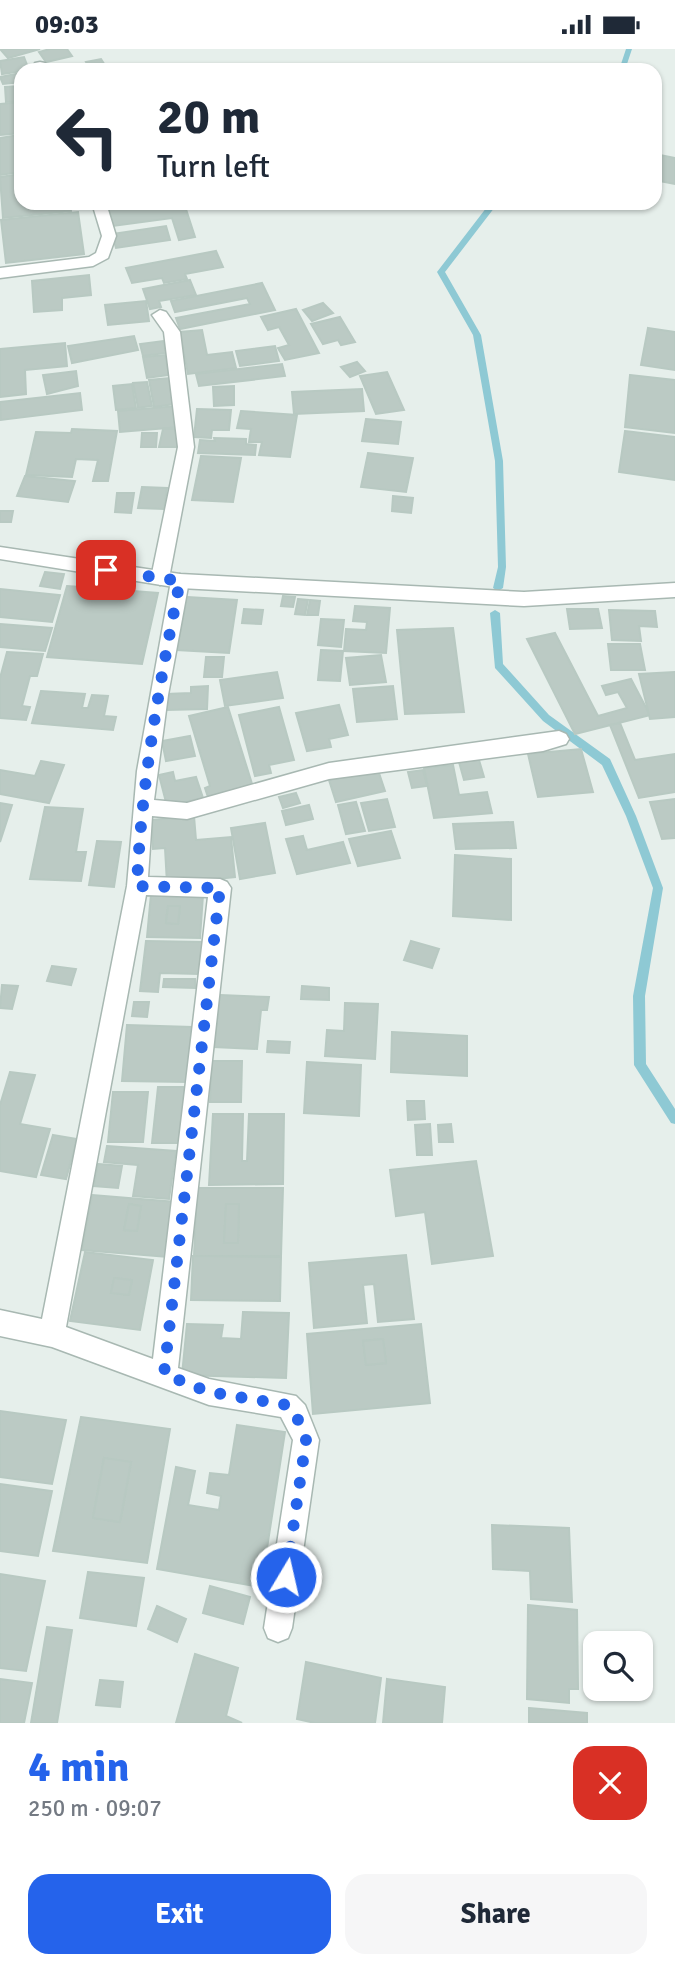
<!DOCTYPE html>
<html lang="en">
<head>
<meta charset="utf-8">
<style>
  :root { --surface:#fff; --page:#f6f6f7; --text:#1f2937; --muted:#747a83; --accent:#2563eb }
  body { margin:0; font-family:Signika,sans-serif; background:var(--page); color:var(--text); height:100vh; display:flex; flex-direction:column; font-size:26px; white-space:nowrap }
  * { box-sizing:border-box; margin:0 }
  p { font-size:23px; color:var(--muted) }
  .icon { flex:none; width:38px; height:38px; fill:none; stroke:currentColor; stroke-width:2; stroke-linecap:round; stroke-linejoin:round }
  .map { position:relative; height:1674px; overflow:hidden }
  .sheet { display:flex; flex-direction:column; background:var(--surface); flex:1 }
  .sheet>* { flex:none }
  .hud { position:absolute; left:14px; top:14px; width:648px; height:147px; border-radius:21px; box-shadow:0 2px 5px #0004; background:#fff; color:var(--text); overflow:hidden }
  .fabs { position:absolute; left:583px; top:1582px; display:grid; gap:14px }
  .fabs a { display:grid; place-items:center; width:70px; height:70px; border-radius:14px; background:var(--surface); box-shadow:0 2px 5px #0004; font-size:35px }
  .pin { position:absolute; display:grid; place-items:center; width:60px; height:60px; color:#fff; margin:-30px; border-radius:14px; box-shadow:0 4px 10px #0006 }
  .me { position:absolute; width:77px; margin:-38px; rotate:9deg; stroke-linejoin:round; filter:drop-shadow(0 0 5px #0008) }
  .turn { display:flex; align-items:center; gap:24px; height:147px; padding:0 28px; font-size:32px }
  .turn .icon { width:91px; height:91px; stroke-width:2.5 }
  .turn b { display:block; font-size:49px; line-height:60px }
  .round { display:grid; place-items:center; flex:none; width:74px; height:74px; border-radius:21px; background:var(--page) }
  .overview { display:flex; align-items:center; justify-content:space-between; height:119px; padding:0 28px }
  h1 { font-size:42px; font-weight:800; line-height:52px; color:var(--accent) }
  .primary-button { display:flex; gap:14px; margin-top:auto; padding:14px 28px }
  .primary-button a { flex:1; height:80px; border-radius:21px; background:var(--accent); color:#fff; font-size:28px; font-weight:800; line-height:80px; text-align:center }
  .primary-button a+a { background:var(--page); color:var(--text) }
  .status { display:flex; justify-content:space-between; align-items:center; height:49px; padding:0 35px; background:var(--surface); direction:ltr }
  .status svg { height:19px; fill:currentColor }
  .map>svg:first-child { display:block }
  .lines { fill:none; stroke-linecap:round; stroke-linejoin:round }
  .stream { fill:#8ec9d4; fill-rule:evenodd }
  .building { fill:#bbcac4; stroke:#b8c9c2; stroke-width:2; fill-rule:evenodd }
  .minor-casing { stroke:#a8b8b2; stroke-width:3 }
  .tertiary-casing { stroke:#a8b8b2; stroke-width:3 }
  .minor { fill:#fff; fill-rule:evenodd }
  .tertiary { fill:#fff; fill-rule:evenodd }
  .route { stroke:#2563eb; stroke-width:12; stroke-dasharray:0 21.6 }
</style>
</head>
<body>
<div class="status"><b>09:03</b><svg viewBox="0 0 49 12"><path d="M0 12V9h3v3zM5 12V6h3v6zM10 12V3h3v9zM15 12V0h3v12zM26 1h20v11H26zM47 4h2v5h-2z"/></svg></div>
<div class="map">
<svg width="675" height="1674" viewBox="0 0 675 1674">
  <rect width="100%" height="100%" fill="#e6efeb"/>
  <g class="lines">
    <!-- stream -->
    <g class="stream">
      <polygon points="626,0 632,0 625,21 619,21"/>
      <polygon points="490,154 498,154 445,223 481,286 503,412 506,518 503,539 498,542 493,539 498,518 495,412 473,286 437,223"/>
      <polygon points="495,561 500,564 503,615 549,666 610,710 636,767 663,839 645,947 646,1015 675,1060 675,1075 671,1074 634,1016 633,947 653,839 626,767 602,716 543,672 495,619 490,564"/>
    </g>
  </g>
  <!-- building -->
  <g class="building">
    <polygon points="0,0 40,0 8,9"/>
    <polygon points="50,0 67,0 72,7 46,13 39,3"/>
    <polygon points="24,8 29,21 2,25 0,12"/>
    <polygon points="101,10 108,21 84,21 90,20 86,13"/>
    <polygon points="21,24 21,33 3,35 0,28"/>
    <polygon points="21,37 21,52 6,53 5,38"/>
    <polygon points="21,53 21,84 0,86 0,55"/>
    <polygon points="19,86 21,123 0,126 0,89"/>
    <polygon points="655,105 675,109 675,135 654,131"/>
    <polygon points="21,125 21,154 70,154 71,162 3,169 0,128"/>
    <polygon points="155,154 184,154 195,188 179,191 172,169 113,177 108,160"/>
    <polygon points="78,163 84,205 6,214 1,171"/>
    <polygon points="166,177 170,191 116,199 112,185"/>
    <polygon points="216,202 223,218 185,225 187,230 164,234 162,229 132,234 126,219"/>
    <polygon points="89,226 91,246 62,249 62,261 34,263 32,232"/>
    <polygon points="190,231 196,246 159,252 161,258 150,260 143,240"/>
    <polygon points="262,234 275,261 180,280 176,269 250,255 247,249 175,263 171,252"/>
    <polygon points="146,252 149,272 108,276 105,256"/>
    <polygon points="323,254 333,264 312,272 303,261"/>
    <polygon points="296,260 319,304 285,311 278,299 289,296 279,278 268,281 261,268"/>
    <polygon points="340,268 355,293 341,296 338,291 323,295 311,275"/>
    <polygon points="648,279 675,283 675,321 641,316"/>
    <polygon points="202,281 207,306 232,303 236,319 188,325 180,283"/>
    <polygon points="134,287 138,301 72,314 68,297"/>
    <polygon points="163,292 166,304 143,307 140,295"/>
    <polygon points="65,294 67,317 25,321 26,345 0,348 0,300"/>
    <polygon points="275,297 279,312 240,317 236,302"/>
    <polygon points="165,306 169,326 147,329 143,308"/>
    <polygon points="357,313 365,322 350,328 341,318"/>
    <polygon points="282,315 285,327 199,337 196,325"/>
    <polygon points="76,322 78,337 47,345 43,326"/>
    <polygon points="387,323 404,361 376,365 360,327"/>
    <polygon points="630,326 675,331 675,384 625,378"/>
    <polygon points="170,329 175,355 154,358 149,331"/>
    <polygon points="147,333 152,357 138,359 133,334"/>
    <polygon points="132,335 136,359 116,361 113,337"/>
    <polygon points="234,337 234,356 214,357 213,338"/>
    <polygon points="362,340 364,362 294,365 292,343"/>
    <polygon points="80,344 82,361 1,371 0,353"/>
    <polygon points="177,357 179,378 120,383 118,362"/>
    <polygon points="197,360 231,361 229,381 212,381 211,389 194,388"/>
    <polygon points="241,362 297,366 290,408 259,406 262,393 249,393 251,380 237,379"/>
    <polygon points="366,370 401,373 398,395 362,392"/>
    <polygon points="72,380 117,382 108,432 93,432 98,411 76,410 72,428 26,426 36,383 71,384"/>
    <polygon points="163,380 180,380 179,398 159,398"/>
    <polygon points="625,382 675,388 675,431 619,423"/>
    <polygon points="142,384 157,384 156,398 141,398"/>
    <polygon points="214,389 246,390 246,395 256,396 255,406 198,404 200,391 215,392"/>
    <polygon points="368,404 413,409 406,443 361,438"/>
    <polygon points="201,407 241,409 233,453 192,451"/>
    <polygon points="25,427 75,432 68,453 17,447"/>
    <polygon points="142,438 167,439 164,460 138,459"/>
    <polygon points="117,444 134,444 131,464 115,463"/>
    <polygon points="393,447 413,449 411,464 392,462"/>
    <polygon points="0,462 13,462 11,473 0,473"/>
    <polygon points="45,523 64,525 60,540 40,537"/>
    <polygon points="67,537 158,544 142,615 47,608"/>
    <polygon points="0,540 60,546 52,573 0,568"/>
    <polygon points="283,547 295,548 293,558 281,557"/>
    <polygon points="187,548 237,551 229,604 177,601"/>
    <polygon points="298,550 308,551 305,566 295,565"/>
    <polygon points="310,551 320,552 318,566 307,566"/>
    <polygon points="355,557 390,559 386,604 344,602 346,580 366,581 367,573 353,572"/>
    <polygon points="244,560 263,561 261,575 242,574"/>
    <polygon points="567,560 598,560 602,579 570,580"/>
    <polygon points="609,561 655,562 657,578 639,577 641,592 612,591"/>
    <polygon points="321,570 344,571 341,598 318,596"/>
    <polygon points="0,575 52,579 45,602 0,598"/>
    <polygon points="453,579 464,663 405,665 397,581"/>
    <polygon points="555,584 598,667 627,659 618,643 606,646 602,637 631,630 650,666 575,685 527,590"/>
    <polygon points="608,595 640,595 645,621 611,621"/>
    <polygon points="321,601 343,602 340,632 318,631"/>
    <polygon points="7,603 43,605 37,627 30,627 22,657 30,658 26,671 0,669 0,629"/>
    <polygon points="381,606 386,633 350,636 346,609"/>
    <polygon points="206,608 224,608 222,628 204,628"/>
    <polygon points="277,623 283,649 225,657 220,631"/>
    <polygon points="675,623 675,668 650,670 639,625"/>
    <polygon points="208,637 207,660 166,661 166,645 191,644 191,638"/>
    <polygon points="393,637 397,670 357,673 353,640"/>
    <polygon points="41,642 85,645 82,659 88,659 92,646 108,647 104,667 116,668 113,681 32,674"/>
    <polygon points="339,656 348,686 329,690 331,698 307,702 296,664"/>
    <polygon points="228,658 253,738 208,748 205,739 210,737 189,667"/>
    <polygon points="279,658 294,711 269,716 271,724 255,727 239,666"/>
    <polygon points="620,674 635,711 675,705 675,743 639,749 610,676"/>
    <polygon points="190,687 195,707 166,712 162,692"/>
    <polygon points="581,700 593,743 538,748 528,705"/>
    <polygon points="479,711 484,728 464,731 459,713"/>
    <polygon points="41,712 64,716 49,754 0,745 0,721 35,727"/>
    <polygon points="453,716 459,746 487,743 492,764 434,769 424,719"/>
    <polygon points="378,721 385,742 336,753 329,731"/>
    <polygon points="423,721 427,737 412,739 408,723"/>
    <polygon points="173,723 175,732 196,728 203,749 167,757 159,726"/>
    <polygon points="296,744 300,754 283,759 279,748"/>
    <polygon points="387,750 395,778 369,782 361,754"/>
    <polygon points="675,750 675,789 662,790 650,753"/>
    <polygon points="356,753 365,782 346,785 338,756"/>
    <polygon points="0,754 12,756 0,793"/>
    <polygon points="309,756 313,770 286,776 282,762"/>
    <polygon points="45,758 83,760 76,803 86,803 81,832 30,830"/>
    <polygon points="194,767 196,791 231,788 235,828 167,835 165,799 153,800 152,771"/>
    <polygon points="513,773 516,799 456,800 453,775"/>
    <polygon points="265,774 275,824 240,830 231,779"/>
    <polygon points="391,782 400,809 358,817 349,790"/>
    <polygon points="303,787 307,801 343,793 350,814 297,825 286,790"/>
    <polygon points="97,792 121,793 114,838 89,836"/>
    <polygon points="455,806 511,810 511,871 453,867"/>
    <path d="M 151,845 L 203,846 L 200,889 L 147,888 ZM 168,857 L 180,857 L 178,875 L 166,874 Z"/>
    <polygon points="168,857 180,857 178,875 166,874"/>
    <polygon points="146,892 202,893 199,925 160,924 158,943 140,942"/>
    <polygon points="411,892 439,900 432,919 404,911"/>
    <polygon points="52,917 76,920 71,936 47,932"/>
    <polygon points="164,930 195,930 195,939 163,938"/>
    <polygon points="2,936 18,937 12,960 0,959"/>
    <polygon points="302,937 329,939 329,951 301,950"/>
    <polygon points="220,946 269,948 267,961 261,961 257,1000 214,998"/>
    <polygon points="134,953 149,953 147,968 132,967"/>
    <polygon points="345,954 378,955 375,1010 325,1007 327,981 344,982"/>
    <polygon points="127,976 192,978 188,1033 122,1032"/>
    <polygon points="392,983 467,987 467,1027 391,1023"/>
    <polygon points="268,992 290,993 289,1004 267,1003"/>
    <polygon points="212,1012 242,1012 241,1053 210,1053"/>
    <polygon points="307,1013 361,1016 359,1067 304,1064"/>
    <polygon points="10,1023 35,1026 20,1075 50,1080 36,1128 0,1122 0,1056"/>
    <polygon points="158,1038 188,1038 184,1094 152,1094"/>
    <polygon points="113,1043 148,1043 143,1093 108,1093"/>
    <polygon points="407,1052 424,1052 425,1070 408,1071"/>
    <polygon points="213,1065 243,1065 242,1112 247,1112 249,1065 284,1065 283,1135 209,1136"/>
    <polygon points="430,1075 432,1106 417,1106 415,1076"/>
    <polygon points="451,1075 453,1093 439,1093 438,1076"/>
    <polygon points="53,1086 77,1090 66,1130 41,1126"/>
    <polygon points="107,1097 176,1102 169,1150 133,1147 138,1116 104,1113"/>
    <polygon points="476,1112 493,1207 432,1215 425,1163 396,1167 390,1121"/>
    <polygon points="98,1115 122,1117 118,1139 94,1137"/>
    <path d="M 197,1139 L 283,1139 L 281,1207 L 194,1207 ZM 226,1155 L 239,1155 L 238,1194 L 224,1194 Z"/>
    <path d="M 92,1146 L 176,1153 L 168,1208 L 82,1201 ZM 129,1155 L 141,1157 L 137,1182 L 124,1181 Z"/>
    <polygon points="129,1155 141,1157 137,1182 124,1181"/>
    <polygon points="226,1155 239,1155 238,1194 224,1194"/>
    <path d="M 85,1203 L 153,1211 L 140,1281 L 70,1272 ZM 114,1229 L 132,1231 L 129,1246 L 111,1244 Z"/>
    <polygon points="406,1206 414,1270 378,1273 374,1235 363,1236 367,1274 314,1279 309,1214"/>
    <polygon points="193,1207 281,1208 280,1252 191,1251"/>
    <polygon points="114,1229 132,1231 129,1246 111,1244"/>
    <polygon points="243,1263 289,1264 286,1329 182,1326 187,1275 223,1276 221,1289 241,1290"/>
    <path d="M 421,1275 L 430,1354 L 313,1365 L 307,1285 ZM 383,1290 L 386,1314 L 366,1316 L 363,1292 Z"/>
    <polygon points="383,1290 386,1314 366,1316 363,1292"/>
    <polygon points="0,1362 66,1371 52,1435 0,1428"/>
    <path d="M 81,1368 L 170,1380 L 147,1514 L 53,1502 ZM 104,1409 L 131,1413 L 120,1473 L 93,1469 Z"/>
    <polygon points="237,1376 285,1383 261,1538 157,1520 176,1418 195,1422 188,1456 219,1461 221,1447 207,1444 210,1424 229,1426"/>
    <polygon points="104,1409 131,1413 120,1473 93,1469"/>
    <polygon points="0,1435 52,1442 38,1507 0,1502"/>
    <polygon points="492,1476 569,1479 572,1553 531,1550 530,1522 493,1520"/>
    <polygon points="88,1523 144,1529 136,1577 80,1569"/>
    <polygon points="0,1525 45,1532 26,1622 0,1619"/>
    <polygon points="210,1537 250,1548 243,1575 203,1564"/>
    <polygon points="528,1556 577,1561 578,1640 569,1640 569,1654 527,1650"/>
    <polygon points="157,1557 186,1570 177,1593 148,1580"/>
    <polygon points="47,1578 72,1581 57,1674 31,1674"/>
    <polygon points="195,1605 238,1619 226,1667 242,1674 176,1674"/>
    <polygon points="306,1613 381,1629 375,1674 315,1674 297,1670"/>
    <polygon points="0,1630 32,1634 24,1674 0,1674"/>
    <polygon points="387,1630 445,1638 442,1674 383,1674"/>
    <polygon points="100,1631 123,1633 120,1658 96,1656"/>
    <polygon points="529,1659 587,1664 587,1674 529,1674"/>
  </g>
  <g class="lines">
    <defs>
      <g id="minor">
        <polygon points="40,13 45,14 48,21 34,21 35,14"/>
        <polygon points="92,154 106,154 116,187 108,209 93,217 0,229 0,219 89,208 96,204 102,187"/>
        <polygon points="160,261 166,263 180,283 194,398 169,529 160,536 151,529 178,398 164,283 152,266"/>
        <path d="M 180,525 L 189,532 L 168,646 L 154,751 L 187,754 L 329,714 L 559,682 L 566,685 L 569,690 L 566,695 L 543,702 L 329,730 L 187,770 L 152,767 L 148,828 L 220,830 L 227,833 L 231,839 L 178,1319 L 209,1330 L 296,1347 L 305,1356 L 319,1391 L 292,1579 L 288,1589 L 278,1593 L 268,1589 L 264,1579 L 293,1391 L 281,1368 L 209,1356 L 52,1298 L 0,1287 L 0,1261 L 42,1270 L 127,837 L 137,722 L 171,532 ZM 146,846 L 208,848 L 153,1310 L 66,1278 Z"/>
      </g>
      <polygon id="tertiary" points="0,498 180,525 524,543 675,534 675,548 524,557 180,539 0,510"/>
    </defs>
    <!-- minor casing -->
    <use href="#minor" class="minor-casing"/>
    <!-- tertiary casing -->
    <use href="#tertiary" class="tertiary-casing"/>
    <!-- minor -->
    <use href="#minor" class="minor"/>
    <!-- tertiary -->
    <use href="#tertiary" class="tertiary"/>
  </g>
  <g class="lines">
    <!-- route -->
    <path class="route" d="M 106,521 L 180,532 C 160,632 141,735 137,837 L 220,839 L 164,1325 L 209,1343 L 287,1356 L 296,1366 L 306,1391 L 286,1528"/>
  </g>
</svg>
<div class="fabs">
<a><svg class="icon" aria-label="search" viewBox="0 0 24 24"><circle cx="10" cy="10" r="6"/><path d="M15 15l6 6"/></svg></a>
</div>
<div class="pin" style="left:106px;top:521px;background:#d93025"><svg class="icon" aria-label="arrive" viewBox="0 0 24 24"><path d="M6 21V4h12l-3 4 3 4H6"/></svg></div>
<svg class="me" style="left:286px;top:1528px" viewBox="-20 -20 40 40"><circle r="17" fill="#2563eb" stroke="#fff" stroke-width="3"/><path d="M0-11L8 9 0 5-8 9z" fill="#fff"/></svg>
<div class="hud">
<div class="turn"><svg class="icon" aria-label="left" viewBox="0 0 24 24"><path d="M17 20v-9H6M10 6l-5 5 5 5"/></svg><div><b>20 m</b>Turn left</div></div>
</div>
</div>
<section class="sheet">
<div class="overview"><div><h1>4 min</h1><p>250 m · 09:07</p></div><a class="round" style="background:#d93025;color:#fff"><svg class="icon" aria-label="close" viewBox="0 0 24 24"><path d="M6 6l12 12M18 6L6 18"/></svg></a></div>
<div class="primary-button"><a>Exit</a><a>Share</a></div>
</section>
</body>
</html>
